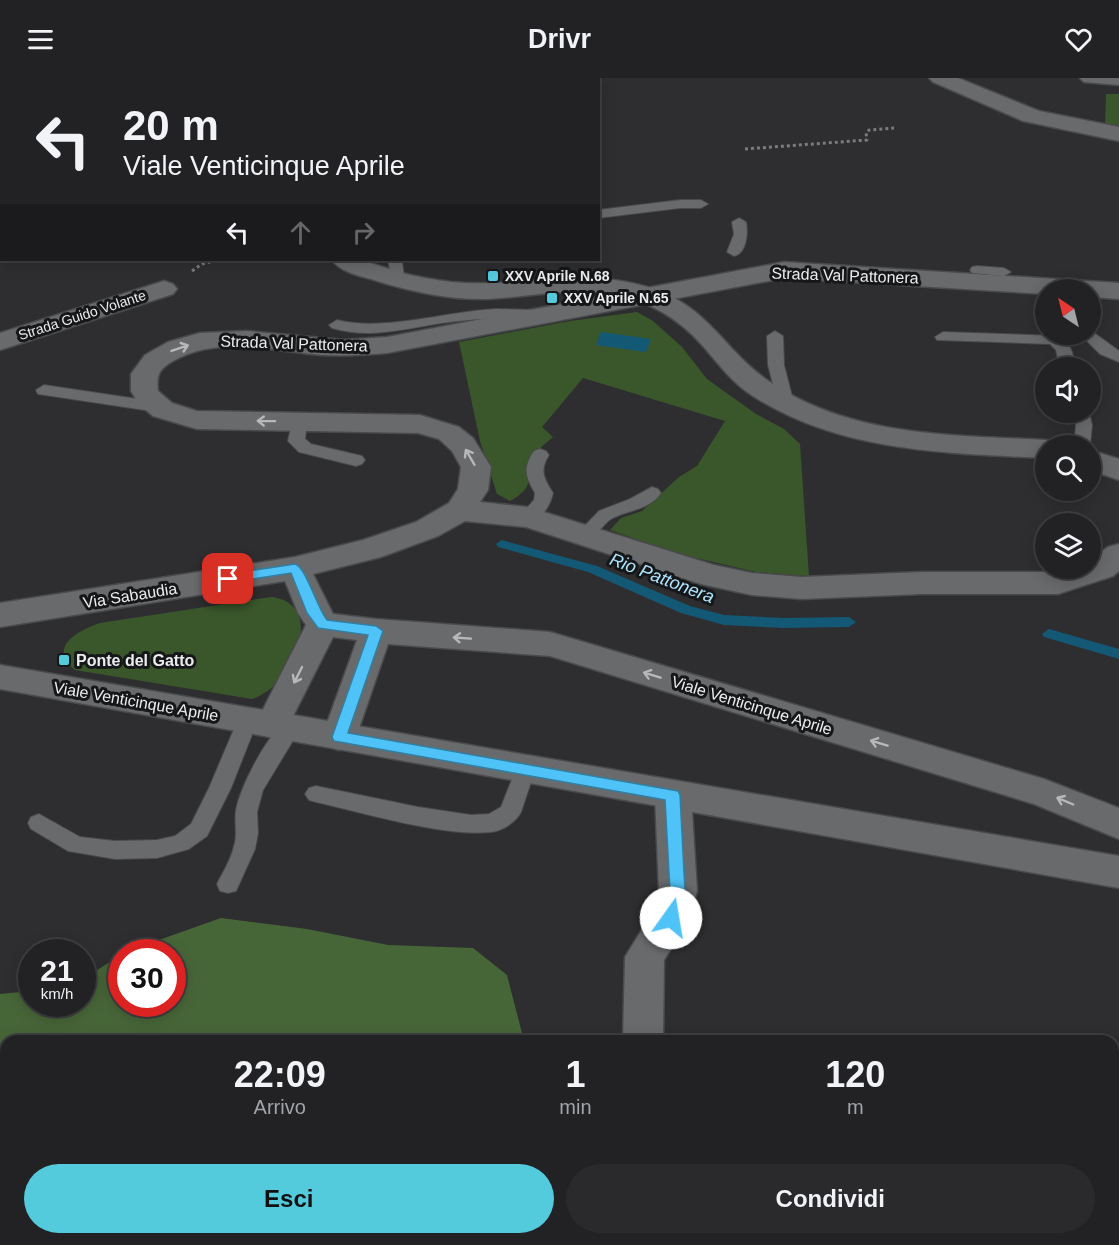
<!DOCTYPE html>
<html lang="it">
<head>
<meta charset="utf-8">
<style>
  :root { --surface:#222225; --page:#2a2a2d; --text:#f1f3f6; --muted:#a2a4a7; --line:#3f3f42; --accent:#54cadd }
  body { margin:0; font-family:Arial,sans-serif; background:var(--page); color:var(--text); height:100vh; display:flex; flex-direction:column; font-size:22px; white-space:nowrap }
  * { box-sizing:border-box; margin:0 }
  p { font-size:20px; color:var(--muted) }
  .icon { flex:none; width:33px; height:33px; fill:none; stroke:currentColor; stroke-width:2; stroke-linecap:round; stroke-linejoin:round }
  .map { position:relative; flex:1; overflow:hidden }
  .side { position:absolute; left:0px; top:957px; width:1119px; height:210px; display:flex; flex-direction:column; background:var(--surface); border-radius:18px 18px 0 0; box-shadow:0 3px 15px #0003,0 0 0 2px var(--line) }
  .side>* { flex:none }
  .guide { position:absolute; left:0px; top:0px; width:600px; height:183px; box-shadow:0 3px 15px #0003,0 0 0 2px var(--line); background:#222225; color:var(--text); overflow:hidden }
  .needle { width:39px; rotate:325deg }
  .buttons { position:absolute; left:1035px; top:201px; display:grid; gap:12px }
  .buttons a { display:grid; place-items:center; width:66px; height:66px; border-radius:50%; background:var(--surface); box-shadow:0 3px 15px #0003,0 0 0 2px var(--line); font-size:30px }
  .speed { position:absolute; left:18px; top:861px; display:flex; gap:12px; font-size:30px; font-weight:700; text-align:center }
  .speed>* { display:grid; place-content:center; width:78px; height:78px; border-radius:50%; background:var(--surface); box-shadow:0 3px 15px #0003,0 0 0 2px var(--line); line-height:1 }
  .speed small { font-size:15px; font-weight:400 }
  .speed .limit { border:9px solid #d22; background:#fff; color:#111 }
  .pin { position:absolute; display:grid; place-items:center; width:51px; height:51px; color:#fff; margin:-26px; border-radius:12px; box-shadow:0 3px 9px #0006 }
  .me { position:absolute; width:66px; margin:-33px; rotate:13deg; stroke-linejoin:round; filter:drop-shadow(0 0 4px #0008) }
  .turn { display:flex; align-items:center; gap:21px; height:126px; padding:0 24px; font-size:27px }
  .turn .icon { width:78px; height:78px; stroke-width:2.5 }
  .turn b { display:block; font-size:42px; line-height:51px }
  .lanes { display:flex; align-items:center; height:57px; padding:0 24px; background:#0003; justify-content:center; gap:30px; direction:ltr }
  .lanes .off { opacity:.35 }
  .eta { display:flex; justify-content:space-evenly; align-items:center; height:102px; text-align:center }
  .eta b { font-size:36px; font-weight:800; line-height:42px }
  .primary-button { display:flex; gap:12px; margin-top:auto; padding:12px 24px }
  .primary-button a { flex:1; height:69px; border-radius:36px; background:var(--accent); color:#111; font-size:24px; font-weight:800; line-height:69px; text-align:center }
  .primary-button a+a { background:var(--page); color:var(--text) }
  header { display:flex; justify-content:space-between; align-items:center; height:78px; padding:0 24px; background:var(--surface); font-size:27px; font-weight:800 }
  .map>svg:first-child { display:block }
  .green { fill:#3a572b }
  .forest { fill:#476638 }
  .water { fill:#135874 }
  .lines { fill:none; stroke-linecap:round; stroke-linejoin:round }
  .stream { fill:#135874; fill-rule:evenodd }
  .service-casing { stroke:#494a4c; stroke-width:2 }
  .minor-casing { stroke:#494a4c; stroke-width:3 }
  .tertiary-casing { stroke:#494a4c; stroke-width:3 }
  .path { stroke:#7b7b7e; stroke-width:3; stroke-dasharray:3 3; stroke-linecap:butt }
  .service { fill:#696a6c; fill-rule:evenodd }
  .minor { fill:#696a6c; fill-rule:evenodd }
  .tertiary { fill:#696a6c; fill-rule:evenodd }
  .oneway { stroke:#b7b8b9 }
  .route { fill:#4fc3f7; stroke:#337fa1; stroke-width:1.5 }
  .poi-dot { fill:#54cadd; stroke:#161718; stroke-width:2 }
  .labels { text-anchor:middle; stroke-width:6; stroke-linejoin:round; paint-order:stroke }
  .far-poi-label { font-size:14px; font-weight:bold; fill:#ebeced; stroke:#161718; text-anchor:start }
  .far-street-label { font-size:14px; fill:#ebeced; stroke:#161718 }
  .street-label { font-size:16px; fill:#ebeced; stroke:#161718 }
  .poi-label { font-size:16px; font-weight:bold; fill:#ebeced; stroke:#161718; text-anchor:start }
  .water-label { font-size:18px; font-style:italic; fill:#afe4ff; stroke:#161718 }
</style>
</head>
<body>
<header><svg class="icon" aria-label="menu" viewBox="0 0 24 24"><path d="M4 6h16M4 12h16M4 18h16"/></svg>Drivr<svg class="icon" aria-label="heart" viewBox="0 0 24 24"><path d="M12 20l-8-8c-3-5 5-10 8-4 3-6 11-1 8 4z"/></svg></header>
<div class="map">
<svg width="1119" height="1167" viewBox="0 0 1119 1167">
  <rect width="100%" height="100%" fill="#2e2e31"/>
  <!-- green -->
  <g class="green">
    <polygon points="1106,16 1119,16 1119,50 1105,48"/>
    <path d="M 637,234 L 653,243 L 682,269 L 707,301 L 756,336 L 784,351 L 800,366 L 809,498 L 756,494 L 675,475 L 610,452 L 621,440 L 642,433 L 679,399 L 697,388 L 725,343 L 583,300 L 542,349 L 553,359 C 549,363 542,367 539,372 C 521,396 541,406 510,423 L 497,416 L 480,363 L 459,264 L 570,243 Z"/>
    <path d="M 271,519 C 314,524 303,571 285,596 C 277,607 264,617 252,621 L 75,592 C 46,568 80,552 100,545 Z"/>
  </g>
  <!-- forest -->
  <polygon class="forest" points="221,840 307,851 388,867 473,870 507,897 524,963 6,963 6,1161 545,1161 545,1167 0,1167 0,916 31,913 32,926 82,926 83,901 121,877 122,926 172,926 172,874 125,874"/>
  <!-- water -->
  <polygon class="water" points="601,254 651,261 646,274 596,267"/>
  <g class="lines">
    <!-- stream -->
    <g class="stream">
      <polygon points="502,462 597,488 690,528 724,537 784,540 849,539 856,544 849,549 784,550 724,547 681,535 588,494 498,469 496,466"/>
      <polygon points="1049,551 1119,571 1119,581 1044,559 1042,556"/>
    </g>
    <defs>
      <g id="service">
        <polygon points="680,122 701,122 708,126 701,130 680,130 598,140 598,132"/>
        <path d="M 739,140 L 746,144 C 748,155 747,175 734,178 L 727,174 L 734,156 L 732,144 Z"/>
        <polygon points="388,182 402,182 404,199 402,202 392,202"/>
        <polygon points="977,188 1004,190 1011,194 1004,198 972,195 970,192 972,189"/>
        <path d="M 497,231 L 539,232 L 547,237 L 539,242 C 506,238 474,241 442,245 C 404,251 369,261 332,250 L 329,247 L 337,242 C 385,254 447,233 497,231 Z"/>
        <polygon points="1090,252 1119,273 1119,284 1100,276 1080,256 1090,256"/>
        <polygon points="775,253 783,258 784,287 794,326 792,330 780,330 778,326 768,287 767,258"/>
        <path d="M 943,254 L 1058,258 C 1071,264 1073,276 1076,290 L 1060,290 L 1056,272 L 1050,266 L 937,262 L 935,259 Z"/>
        <polygon points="44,307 158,324 164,325 166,329 164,333 158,334 38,316 36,312"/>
        <polygon points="1073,334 1089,334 1092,347 1090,368 1074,368 1076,347"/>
        <polygon points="299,339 305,340 307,344 305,361 311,366 362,378 365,382 362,386 356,388 299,374 288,363 293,340"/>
        <path d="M 540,371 L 546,373 L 549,377 C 539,392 544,401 553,415 C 550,429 538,448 522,443 L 519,439 L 534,422 L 535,415 C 525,399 523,389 534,373 Z"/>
        <path d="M 652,409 L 658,411 L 661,415 C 650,432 627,432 611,441 C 599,449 594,467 578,462 L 575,458 L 599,433 L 630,421 Z"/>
        <polygon points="247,636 254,638 257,644 231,710 207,758 189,771 157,780 115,781 68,773 31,751 28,745 31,739 39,736 80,759 115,763 157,762 175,758 191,746 209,710 237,644 240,638"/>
        <path d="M 290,643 L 297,645 L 300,651 L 263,712 L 257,734 L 258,755 L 255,771 L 236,813 L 228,815 L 220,813 L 217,806 C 223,794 231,782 234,768 C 238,756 234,744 236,732 C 240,710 269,650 290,643 Z"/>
        <path d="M 525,684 L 532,686 L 535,692 L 521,734 C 516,744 502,753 491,754 C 444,759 364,735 316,724 L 309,722 L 305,716 L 309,710 L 316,708 L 418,729 L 471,737 L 489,736 L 501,729 L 518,686 Z"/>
      </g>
      <g id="minor">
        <polygon points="126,0 148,0 149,2 127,2"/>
        <polygon points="929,0 958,0 1039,33 1119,49 1119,63 1023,43 933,4"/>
        <rect x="0" y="109" width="2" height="15"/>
        <path d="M 784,184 L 1119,205 L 1119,221 L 1090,219 L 1090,212 L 1046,212 L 1046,216 L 784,200 L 387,275 C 365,277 344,278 322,277 C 272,273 219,257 173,283 C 159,291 156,297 158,313 L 172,325 L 197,333 L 420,337 L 459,349 L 473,360 L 491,389 L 488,412 L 480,424 L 528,429 L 714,487 L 752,495 L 802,499 L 922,494 L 1057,494 L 1067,490 L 1090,490 L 1090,482 L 1108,469 L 1119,466 L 1119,493 L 1113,498 L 1058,516 L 922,516 L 802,521 L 752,517 L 701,506 L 526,449 L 465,443 L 438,458 L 381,479 L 313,496 L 333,536 L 376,541 L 550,554 L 1044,701 L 1119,730 L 1119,761 L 1034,726 L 550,578 L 388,566 L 356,659 L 351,668 L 339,672 L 327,668 L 322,659 L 357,562 L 333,559 L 284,656 L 272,660 L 260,656 L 255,647 L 306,547 L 298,535 L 285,503 L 0,549 L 0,525 L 295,479 L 363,462 L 416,444 L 449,425 L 458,411 L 461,389 L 452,373 L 439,361 L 418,355 L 197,351 L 153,338 L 139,326 L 131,313 L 131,296 L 145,277 L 168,264 L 200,255 L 247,253 L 343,262 L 387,259 Z"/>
        <polygon points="164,203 173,206 177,211 173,216 0,272 0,255"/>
        <polygon points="673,703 686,707 691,717 697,813 690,840 664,882 663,963 623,963 625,879 653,834 659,813 655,717 660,707"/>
        <polygon points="803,1161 847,1161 848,1167 804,1167"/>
      </g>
      <g id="tertiary">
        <polygon points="197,0 220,0 221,2 198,2"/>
        <polygon points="1080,0 1119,0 1119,7 1084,4"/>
        <path d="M 332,182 C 360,179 375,187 402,195 C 418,199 435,202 451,204 C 522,211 582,187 654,211 C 711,231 725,274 770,304 C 851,359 952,357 1046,362 L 1056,364 L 1058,368 L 1046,368 L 1046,380 C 945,375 840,374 753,318 C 732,305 718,285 702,267 C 678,240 649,223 613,216 C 572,209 529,219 487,221 C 448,222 408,213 371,201 C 359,198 339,193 332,182 Z"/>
        <polygon points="1090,372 1119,381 1119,402 1090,392"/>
        <polygon points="0,587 1119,778 1119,810 0,611"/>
      </g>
    </defs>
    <!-- service casing -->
    <use href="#service" class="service-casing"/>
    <!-- minor casing -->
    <use href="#minor" class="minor-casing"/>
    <!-- tertiary casing -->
    <use href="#tertiary" class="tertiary-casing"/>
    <!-- path -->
    <g class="path">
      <polyline points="745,71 867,62 866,55 869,52 894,50"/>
      <polyline points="192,193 202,186 218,182"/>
    </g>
    <!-- service -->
    <use href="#service" class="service"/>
    <!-- minor -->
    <use href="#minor" class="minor"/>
    <!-- tertiary -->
    <use href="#tertiary" class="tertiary"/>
  </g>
  <!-- one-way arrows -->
  <defs><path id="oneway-shaft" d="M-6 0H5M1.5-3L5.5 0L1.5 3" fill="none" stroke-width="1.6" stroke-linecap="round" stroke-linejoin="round" transform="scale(1.5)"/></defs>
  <g class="oneway">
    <use href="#oneway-shaft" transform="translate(180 270) rotate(-19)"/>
    <use href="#oneway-shaft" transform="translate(266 343) rotate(-179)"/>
    <use href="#oneway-shaft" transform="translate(470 379) rotate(-120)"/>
    <use href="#oneway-shaft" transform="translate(462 560) rotate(-176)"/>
    <use href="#oneway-shaft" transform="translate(298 597) rotate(117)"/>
    <use href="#oneway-shaft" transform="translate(652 597) rotate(-163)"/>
    <use href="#oneway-shaft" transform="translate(879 665) rotate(-163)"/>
    <use href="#oneway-shaft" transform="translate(1065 723) rotate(-157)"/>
  </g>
  <!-- route -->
  <path class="route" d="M 295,486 C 306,489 317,530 327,542 L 376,548 L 383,553 L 348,655 L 678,713 L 680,717 L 685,813 L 677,845 L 671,847 L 665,845 L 663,840 L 670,813 L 665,722 L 334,663 L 332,659 L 368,557 L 318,550 L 307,535 L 291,495 L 228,505 L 222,501 L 228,496 Z"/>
  <!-- markers -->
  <g class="poi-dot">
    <rect x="487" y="192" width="12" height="12" rx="3"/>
    <rect x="546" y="214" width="12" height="12" rx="3"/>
    <rect x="58" y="576" width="12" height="12" rx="3"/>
  </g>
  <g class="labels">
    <!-- far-poi labels -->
    <g class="far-poi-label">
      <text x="505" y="203">XXV Aprile N.68</text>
      <text x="564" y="225">XXV Aprile N.65</text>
    </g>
    <!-- far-street labels -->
    <g class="far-street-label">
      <text transform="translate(82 237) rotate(-18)" y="5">Strada Guido Volante</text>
    </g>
    <!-- street labels -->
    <g class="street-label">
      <text transform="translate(845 197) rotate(2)" y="6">Strada Val Pattonera</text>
      <text transform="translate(294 265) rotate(2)" y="6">Strada Val Pattonera</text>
      <text transform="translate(130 517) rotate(-9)" y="6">Via Sabaudia</text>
      <text transform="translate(136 623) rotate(10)" y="6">Viale Venticinque Aprile</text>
      <text transform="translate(752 627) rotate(17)" y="6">Viale Venticinque Aprile</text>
    </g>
    <!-- poi labels -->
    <g class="poi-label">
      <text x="76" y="588">Ponte del Gatto</text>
    </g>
    <!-- water labels -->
    <g class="water-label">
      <text transform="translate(662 500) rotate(21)" y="6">Rio Pattonera</text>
    </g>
  </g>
</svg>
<div class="buttons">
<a><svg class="needle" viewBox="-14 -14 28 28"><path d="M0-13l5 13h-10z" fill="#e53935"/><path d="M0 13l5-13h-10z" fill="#a2a4a7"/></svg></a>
<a><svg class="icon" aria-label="sound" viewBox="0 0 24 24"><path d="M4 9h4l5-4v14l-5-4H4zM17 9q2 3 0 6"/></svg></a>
<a><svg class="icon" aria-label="search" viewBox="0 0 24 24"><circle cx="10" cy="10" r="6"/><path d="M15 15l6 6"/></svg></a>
<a><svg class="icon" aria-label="layers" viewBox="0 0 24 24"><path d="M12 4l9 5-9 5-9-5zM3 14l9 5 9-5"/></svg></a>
</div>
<div class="speed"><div>21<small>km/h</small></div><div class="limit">30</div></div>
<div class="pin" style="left:228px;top:501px;background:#d93025"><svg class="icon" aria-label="arrive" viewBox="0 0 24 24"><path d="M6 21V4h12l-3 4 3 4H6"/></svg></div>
<svg class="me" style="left:671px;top:840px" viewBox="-20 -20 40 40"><circle r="19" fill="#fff"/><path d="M0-13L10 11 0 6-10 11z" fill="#4fc3f7"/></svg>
<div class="guide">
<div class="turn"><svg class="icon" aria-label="left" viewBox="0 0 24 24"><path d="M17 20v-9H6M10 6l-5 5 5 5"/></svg><div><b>20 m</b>Viale Venticinque Aprile</div></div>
<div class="lanes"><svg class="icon" aria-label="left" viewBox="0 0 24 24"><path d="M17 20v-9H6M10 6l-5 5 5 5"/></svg><svg class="icon off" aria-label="ahead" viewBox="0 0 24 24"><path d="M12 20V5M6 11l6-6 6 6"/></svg><svg class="icon off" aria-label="right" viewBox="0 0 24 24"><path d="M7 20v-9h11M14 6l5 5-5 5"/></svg></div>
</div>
<section class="side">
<div class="eta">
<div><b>22:09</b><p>Arrivo</p></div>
<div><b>1</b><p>min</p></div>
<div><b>120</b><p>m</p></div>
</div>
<div class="primary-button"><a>Esci</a><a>Condividi</a></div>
</section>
</div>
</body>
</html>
